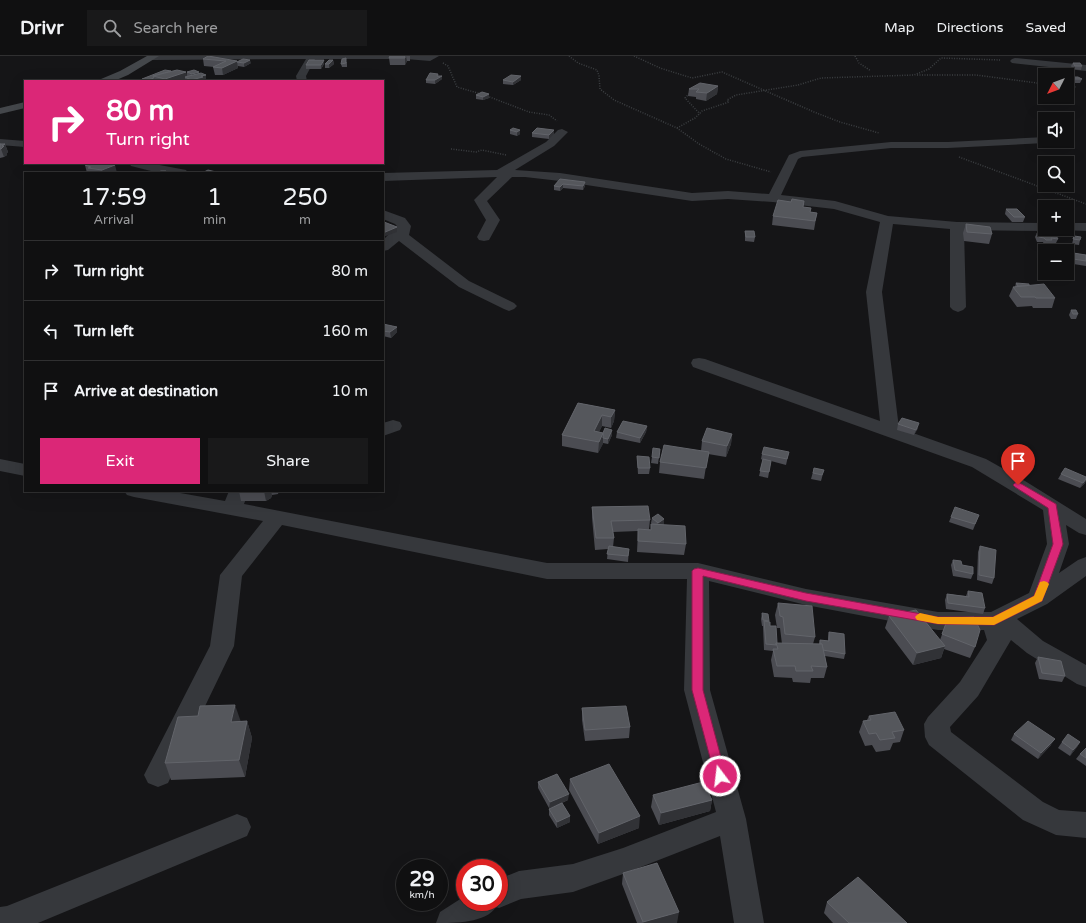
<!DOCTYPE html>
<html lang="en">
<head>
<meta charset="utf-8">
<style>
  :root { --surface:#101011; --page:#19191a; --text:#f1f3f6; --muted:#9c9d9f; --line:#303031; --accent:#db2777 }
  body { margin:0; font-family:"Varela Round",sans-serif; background:var(--page); color:var(--text); height:100vh; display:flex; flex-direction:column; font-size:15px; white-space:nowrap }
  * { box-sizing:border-box; margin:0 }
  p { font-size:13px; color:var(--muted) }
  .icon { flex:none; width:22px; height:22px; fill:none; stroke:currentColor; stroke-width:2; stroke-linecap:round; stroke-linejoin:round }
  .map { position:relative; flex:1; overflow:hidden }
  .panel { position:absolute; left:24px; top:116px; width:360px; height:320px; display:flex; flex-direction:column; background:var(--surface); border-radius:0px; box-shadow:0 4px 16px #0002,0 0 0 1px var(--line) }
  .panel>* { flex:none }
  .top-card { position:absolute; left:24px; top:24px; width:360px; height:84px; border-radius:0px; box-shadow:0 4px 16px #0002,0 0 0 1px var(--line); background:#db2777; color:#fff; overflow:hidden }
  .needle { width:26px; rotate:228deg }
  .buttons { position:absolute; left:1038px; top:12px; display:grid; gap:8px }
  .buttons a { display:grid; place-items:center; width:36px; height:36px; border-radius:0px; background:var(--surface); box-shadow:0 4px 16px #0002,0 0 0 1px var(--line); font-size:20px }
  .speed { position:absolute; left:396px; top:803px; display:flex; gap:8px; font-size:20px; font-weight:700; text-align:center }
  .speed>* { display:grid; place-content:center; width:52px; height:52px; border-radius:50%; background:var(--surface); box-shadow:0 4px 16px #0002,0 0 0 1px var(--line); line-height:1 }
  .speed small { font-size:10px; font-weight:400 }
  .speed .limit { border:6px solid #d22; background:#fff; color:#111 }
  .pin { position:absolute; display:grid; place-items:center; width:34px; height:34px; color:#fff; margin:-41px -17px; border-radius:50% 50% 50% 0; rotate:-45deg; box-shadow:0 0 4px #0007 }
  .pin .icon { rotate:45deg }
  .me { position:absolute; width:44px; margin:-22px; rotate:345deg; stroke-linejoin:round; filter:drop-shadow(0 0 3px #0008) }
  .turn { display:flex; align-items:center; gap:14px; height:84px; padding:0 16px; font-size:18px }
  .turn .icon { width:52px; height:52px; stroke-width:2.5 }
  .turn b { display:block; font-size:28px; line-height:34px }
  .eta { display:flex; justify-content:space-evenly; align-items:center; height:68px; text-align:center }
  .eta b { font-size:24px; font-weight:600; line-height:28px }
  .primary-button { display:flex; gap:8px; margin-top:auto; padding:8px 16px }
  .primary-button a { flex:1; height:46px; border-radius:0px; background:var(--accent); color:#fff; font-size:16px; font-weight:600; line-height:46px; text-align:center }
  .primary-button a+a { background:var(--page); color:var(--text) }
  ul { padding:0; list-style:none }
  li { display:flex; align-items:center; gap:12px; height:60px; padding:0 16px; border-top:1px solid var(--line) }
  li div { flex:1 }
  li b { display:block; font-size:15px }
  li em { font-style:normal }
  header { display:flex; align-items:center; gap:24px; box-sizing:border-box; height:56px; padding:0 20px; background:var(--surface); border-bottom:1px solid var(--line) }
  header strong { font-size:19px }
  nav { display:flex; gap:22px; margin-inline-start:auto; font-size:14px }
  .search { width:280px; height:36px; background:var(--page); display:flex; align-items:center; gap:10px; box-sizing:border-box; padding:0 14px; border-radius:0px; color:var(--muted); font-size:15px }
  .map>svg:first-child { display:block }
  .lines { fill:none; stroke-linecap:round; stroke-linejoin:round }
  .path { stroke:#3c3f42; stroke-width:1.5; stroke-dasharray:1 1.5; stroke-linecap:butt }
  .street { fill:#36383c; fill-rule:evenodd }
  .secondary { fill:#44474b; fill-rule:evenodd }
  .wall { fill:#4b4c52 }
  .shaded-wall { fill:#313236 }
  .building { fill:#55575c; stroke:#62646a }
  .route { fill:#db2777; stroke:#8e194d }
  .slow { fill:#f59e0b }
</style>
</head>
<body>
<header>
<strong>Drivr</strong>
<div class="search"><svg class="icon" aria-label="search" viewBox="0 0 24 24"><circle cx="10" cy="10" r="6"/><path d="M15 15l6 6"/></svg>Search here</div>
<nav><a>Map</a><a>Directions</a><a>Saved</a></nav>
</header>
<div class="map">
<svg width="1086" height="867" viewBox="0 0 1086 867">
  <rect width="100%" height="100%" fill="#151517"/>
  <g class="lines">
    <!-- path -->
    <g class="path">
      <polyline points="569,0 578,7 597,14 599,20 600,33 614,44 677,72 699,88 726,103 771,116"/>
      <polyline points="634,0 660,12 692,22 722,16 814,56 840,66 879,77"/>
      <polyline points="855,0 859,7 871,15"/>
      <polyline points="443,7 448,10 457,31 481,38"/>
      <polyline points="917,19 976,19 1045,28"/>
      <polyline points="1067,30 1076,31"/>
      <polyline points="691,36 685,42 700,58"/>
      <polyline points="487,40 529,56 549,59 557,65"/>
      <polyline points="677,72 695,62 702,55 729,46 727,44 736,39 798,29 821,22 914,19 929,13 941,2 1001,4"/>
      <polyline points="451,93 476,96 482,94 506,99"/>
      <polyline points="959,101 1086,148"/>
    </g>
    <!-- street -->
    <g class="street">
      <polygon points="149,0 439,0 430,5 406,3 315,3 306,20 307,25 297,25 296,20 306,3 153,4 150,3"/>
      <polygon points="1015,2 1086,9 1086,15 1012,7 1010,5 1012,3"/>
      <path d="M 562,73 L 568,76 L 554,90 L 515,114 L 560,117 L 692,137 L 728,135 L 769,138 L 789,99 L 800,95 L 891,86 L 948,86 L 1045,81 L 1045,85 L 1050,85 L 1045,87 L 948,92 L 891,92 L 802,101 L 798,103 L 781,139 L 835,145 L 888,160 L 957,166 L 1045,167 L 1045,173 L 1050,173 L 1045,175 L 964,174 L 966,251 L 963,254 L 958,256 L 953,254 L 950,251 L 950,173 L 893,168 L 882,236 L 899,372 L 986,403 L 1025,425 L 1086,463 L 1086,479 L 1079,477 L 1066,469 L 1069,488 L 1059,517 L 1078,504 L 1086,501 L 1086,520 L 1047,548 L 1017,563 L 1043,585 L 1086,609 L 1086,631 L 1077,628 L 1027,597 L 1011,584 L 978,640 L 950,671 L 951,676 L 1043,746 L 1059,754 L 1086,756 L 1086,782 L 1056,779 L 1023,764 L 929,689 L 925,681 L 924,668 L 928,661 L 960,626 L 987,584 L 984,574 L 938,574 L 806,549 L 709,525 L 710,634 L 746,763 L 764,867 L 734,867 L 720,780 L 623,818 L 573,836 L 521,843 L 499,852 L 496,851 C 486,867 455,867 436,867 L 440,856 L 465,840 L 465,846 L 499,846 L 499,823 L 519,815 L 573,808 L 623,792 L 716,756 L 684,634 L 687,523 L 547,523 L 282,469 L 242,520 L 234,590 L 168,727 L 158,731 L 148,727 L 144,719 L 210,590 L 220,519 L 263,465 L 134,441 L 127,439 L 124,435 L 169,435 L 225,445 L 229,435 L 249,435 L 244,448 L 547,507 L 698,507 L 806,533 L 938,556 L 991,556 L 1029,537 L 1047,488 L 1043,454 L 972,411 L 693,311 L 691,307 L 693,303 L 699,302 L 705,303 L 880,365 L 866,236 L 880,166 L 834,153 L 773,146 L 728,143 L 692,145 L 560,125 L 525,121 L 512,121 L 487,145 L 500,164 L 489,184 L 484,185 L 479,184 L 477,181 L 486,164 L 474,144 L 497,121 L 383,125 L 383,117 L 497,114 L 546,86 L 558,74 Z"/>
      <polygon points="0,83 25,85 25,91 0,89"/>
      <polygon points="129,107 149,107 186,114 188,117 159,117 131,110"/>
      <polygon points="383,154 405,162 411,170 409,179 469,225 514,247 517,250 514,253 509,255 504,253 459,231 399,185 388,194 383,195 383,184 397,170 395,168 383,163"/>
      <polygon points="1067,167 1086,167 1086,175 1062,174 1067,173"/>
      <polygon points="393,364 400,366 402,370 400,374 383,380 383,367"/>
      <polygon points="0,403 25,408 25,420 0,415"/>
      <polygon points="237,758 247,762 251,771 247,780 38,867 0,867 0,851 7,850"/>
    </g>
    <!-- secondary -->
    <g class="secondary">
      <polygon points="147,0 159,0 128,19 114,25 100,25 101,23 120,15"/>
      <polygon points="25,46 25,52 0,58 0,52"/>
    </g>
  </g>
  <!-- wall -->
  <g class="wall">
    <polygon points="390,0 410,0 410,5 407,5 405,9 390,9 389,2"/>
    <polygon points="203,3 237,5 237,6 251,7 244,11 238,10 238,12 223,19 215,19 213,11 214,11 204,10"/>
    <polygon points="333,4 334,8 329,12 325,12 325,8"/>
    <polygon points="347,6 347,11 342,11 341,8"/>
    <polygon points="1073,7 1082,10 1081,14 1073,13 1071,10"/>
    <polygon points="324,8 321,13 306,13 306,9"/>
    <polygon points="171,16 186,16 187,21 188,20 187,20 187,16 200,18 206,19 206,23 204,23 204,25 186,25 185,24 183,25 148,25 148,24 148,25 137,25 142,25 142,23"/>
    <polygon points="439,20 442,23 435,28 426,27 426,24"/>
    <polygon points="521,20 521,24 513,29 503,28 503,24"/>
    <polygon points="1070,21 1082,23 1080,27 1072,27 1069,24"/>
    <polygon points="718,30 717,38 706,45 696,43 696,41 688,40 689,33"/>
    <polygon points="489,38 489,42 483,44 476,43 476,39"/>
    <polygon points="510,74 520,74 520,78 517,80 510,78"/>
    <polygon points="532,77 554,78 549,83 532,81"/>
    <polygon points="0,87 1,88 5,88 8,96 7,97 7,99 4,101 0,102"/>
    <polygon points="85,109 117,117 87,117"/>
    <polygon points="560,123 585,130 583,134 563,132 560,135 554,134 554,130"/>
    <polygon points="803,151 810,156 817,157 814,174 772,169 773,160"/>
    <polygon points="1006,153 1025,161 1023,166 1012,166 1005,158"/>
    <polygon points="966,168 992,178 989,188 964,185 963,177"/>
    <polygon points="745,175 755,181 754,186 745,185"/>
    <polygon points="1037,177 1058,183 1056,187 1052,187 1051,189 1044,189 1043,186 1037,186 1035,181"/>
    <polygon points="1074,180 1080,184 1079,189 1072,188"/>
    <polygon points="1067,196 1086,199 1086,210 1067,207"/>
    <polygon points="1016,227 1029,230 1055,242 1052,252 1033,252 1032,250 1017,251 1009,240 1013,231 1015,231"/>
    <polygon points="1071,254 1078,258 1076,263 1071,263 1069,259"/>
    <polygon points="383,268 397,271 397,276 391,282 383,280"/>
    <polygon points="578,347 615,354 614,365 611,372 602,370 599,376 612,379 608,388 603,387 598,397 562,390 562,379"/>
    <polygon points="898,368 918,372 914,379 897,374"/>
    <polygon points="647,370 646,376 640,387 616,382 617,376"/>
    <polygon points="732,378 731,388 726,401 708,398 704,423 659,417 660,406 701,395 702,385"/>
    <polygon points="660,393 658,408 651,407 652,401"/>
    <polygon points="789,396 786,409 771,405 768,422 759,420 763,404 761,403 762,398"/>
    <polygon points="637,400 650,412 649,418 638,418"/>
    <polygon points="814,412 824,414 821,425 811,423"/>
    <polygon points="1061,418 1086,421 1086,424 1085,427 1080,432 1058,423"/>
    <polygon points="239,435 279,435 278,438 272,439 271,442 266,445 241,445"/>
    <polygon points="592,451 650,464 649,473 651,474 651,468 652,468 651,467 652,462 664,469 686,488 684,499 637,496 638,475 613,476 614,482 613,491 629,493 628,506 607,503 608,493 595,494 592,462"/>
    <polygon points="979,459 973,474 949,466 951,461"/>
    <polygon points="980,490 994,522 992,528 977,524 978,496"/>
    <polygon points="953,504 973,518 971,523 953,520 951,509"/>
    <polygon points="968,535 985,552 983,558 946,553 945,544 947,538 966,540"/>
    <polygon points="778,547 815,581 813,588 819,588 820,584 828,585 828,582 829,576 845,598 844,603 825,600 827,611 824,622 811,622 810,627 793,626 792,622 774,621 771,604 773,595 764,594 763,570 762,570 761,563 762,557 769,565 769,566 770,570 777,587 782,588 780,572 777,572 775,559"/>
    <polygon points="889,560 940,584 948,562 975,591 970,602 944,593 941,602 913,609 885,572"/>
    <polygon points="1038,601 1065,620 1062,626 1039,623 1035,607"/>
    <polygon points="582,652 630,671 629,682 585,685 582,664"/>
    <polygon points="869,660 904,674 900,686 893,687 890,694 876,696 872,689 865,690 859,676 863,665 867,664"/>
    <polygon points="241,665 247,665 252,682 245,721 171,724 165,707"/>
    <polygon points="1014,678 1051,689 1038,703 1011,684"/>
    <polygon points="1062,686 1080,686 1077,691 1070,700 1058,692"/>
    <polygon points="1086,692 1086,710 1076,703 1080,698"/>
    <polygon points="570,723 639,772 598,788 569,734"/>
    <polygon points="538,726 568,744 562,747 570,760 570,766 557,772 549,759 549,753 559,748 549,752 538,732"/>
    <polygon points="653,739 712,744 710,755 659,769 651,751"/>
    <polygon points="623,817 677,867 637,867 622,828"/>
    <polygon points="827,846 907,867 833,867 824,857"/>
  </g>
  <!-- shaded-wall -->
  <g class="shaded-wall">
    <polygon points="405,0 406,0 407,5 405,9"/>
    <polygon points="250,4 251,7 244,11 244,7"/>
    <polygon points="324,4 324,8 321,13 321,9"/>
    <polygon points="333,4 334,8 329,12 329,8"/>
    <polygon points="237,5 238,12 223,19 222,12"/>
    <polygon points="186,16 187,22 185,21 185,24 183,25 165,25 165,23"/>
    <polygon points="199,16 200,19 192,21 192,18"/>
    <polygon points="438,18 439,21 442,20 442,23 435,28 435,24"/>
    <polygon points="206,19 206,23 204,23 204,25 191,25 191,24"/>
    <polygon points="521,20 521,24 513,29 513,26"/>
    <polygon points="154,22 155,25 148,25 148,24"/>
    <polygon points="718,30 717,38 706,45 707,37"/>
    <polygon points="489,38 489,42 483,44 483,41"/>
    <polygon points="520,74 520,78 517,80 517,76"/>
    <polygon points="554,74 554,78 549,83 549,79"/>
    <polygon points="5,88 8,96 7,97 7,99 4,101 1,93 2,90"/>
    <polygon points="115,109 117,117 103,117 102,114"/>
    <polygon points="585,126 585,130 583,134 583,130"/>
    <polygon points="563,128 563,132 560,135 560,131"/>
    <polygon points="397,171 397,176 383,181 383,177"/>
    <polygon points="397,271 397,276 391,282 390,276"/>
    <polygon points="615,354 614,365 611,372 611,361"/>
    <polygon points="602,359 602,370 594,386 594,375"/>
    <polygon points="919,367 918,372 914,379 916,374"/>
    <polygon points="647,370 646,376 640,387 640,382"/>
    <polygon points="612,374 612,379 608,388 608,383"/>
    <polygon points="603,377 603,388 598,397 599,386"/>
    <polygon points="732,378 731,388 726,401 727,390"/>
    <polygon points="1086,423 1085,427 1080,432 1083,427"/>
    <polygon points="264,435 271,435 272,439 271,442 266,445"/>
    <polygon points="664,463 664,469 658,472 658,467"/>
    <polygon points="945,590 941,602 913,609 917,597"/>
    <polygon points="235,649 241,666 231,666"/>
    <polygon points="247,665 252,682 245,721 239,704"/>
    <polygon points="1055,683 1051,689 1038,703 1041,697"/>
    <polygon points="1080,686 1077,691 1070,700 1073,694"/>
    <polygon points="569,738 568,744 549,752 550,746"/>
    <polygon points="712,744 710,755 659,769 661,757"/>
    <polygon points="570,760 570,766 557,772 557,766"/>
    <polygon points="640,760 639,772 598,788 599,777"/>
    <polygon points="679,856 677,867 643,867 643,866"/>
  </g>
  <!-- building -->
  <g class="building">
    <polygon points="208,0 237,5 222,12 213,11 226,5 203,3"/>
    <polygon points="390,0 405,0 405,2 389,2"/>
    <polygon points="346,2 346,7 341,8 342,3"/>
    <polygon points="243,3 250,4 244,7 237,6"/>
    <polygon points="309,4 324,4 321,9 306,9"/>
    <polygon points="329,4 333,4 329,8 325,8"/>
    <polygon points="1073,7 1080,7 1082,10 1075,10"/>
    <polygon points="165,14 171,15 153,20 154,22 148,24 142,23"/>
    <polygon points="177,14 186,16 165,23 153,20"/>
    <polygon points="194,14 199,16 192,18 187,16"/>
    <polygon points="201,17 206,19 201,20 203,21 191,24 185,21"/>
    <polygon points="430,17 438,18 437,20 442,20 435,24 426,24"/>
    <polygon points="511,19 521,20 513,26 503,24"/>
    <polygon points="1070,21 1078,21 1082,23 1073,23"/>
    <polygon points="700,27 718,30 707,37 696,36 699,33 689,33"/>
    <polygon points="482,36 489,38 483,41 476,39"/>
    <polygon points="513,72 520,74 517,76 510,74"/>
    <polygon points="537,72 554,74 549,79 532,77"/>
    <polygon points="0,88 5,88 2,90 4,90 1,93 0,93"/>
    <polygon points="91,107 110,107 115,109 102,114 88,112 91,111 85,109"/>
    <polygon points="208,114 220,117 202,117"/>
    <polygon points="161,115 166,115 164,117 156,117"/>
    <polygon points="560,123 585,126 583,130 563,128 560,131 554,130"/>
    <polygon points="792,143 804,145 803,151 811,152 810,156 817,157 815,165 773,160 778,144 791,146"/>
    <polygon points="1006,153 1017,153 1025,161 1014,161"/>
    <polygon points="383,166 384,166 397,171 383,177"/>
    <polygon points="966,168 990,171 992,178 967,176"/>
    <polygon points="745,175 754,175 755,181 746,181"/>
    <polygon points="1037,177 1055,178 1058,183 1051,182 1052,184 1046,184 1044,182 1039,181"/>
    <polygon points="1074,180 1081,181 1080,184 1073,183"/>
    <polygon points="1067,196 1086,199 1086,205 1067,202"/>
    <polygon points="1016,227 1029,228 1029,230 1018,230"/>
    <polygon points="1044,228 1055,242 1036,242 1035,241 1021,241 1013,231"/>
    <polygon points="1071,254 1076,254 1078,258 1073,258"/>
    <polygon points="383,268 397,271 390,276 383,275"/>
    <polygon points="578,347 615,354 611,361 602,359 594,375 603,377 599,386 562,379"/>
    <polygon points="902,362 919,367 916,374 898,368"/>
    <polygon points="623,365 647,370 640,382 617,376"/>
    <polygon points="605,372 612,374 608,383 603,382 603,377"/>
    <polygon points="707,372 732,378 727,390 702,385"/>
    <polygon points="664,389 709,396 706,412 660,406"/>
    <polygon points="764,391 789,396 787,403 762,398"/>
    <polygon points="653,392 660,393 659,402 652,401"/>
    <polygon points="637,400 649,401 650,412 638,412"/>
    <polygon points="763,403 771,405 769,416 760,415"/>
    <polygon points="814,412 824,414 822,419 813,417"/>
    <polygon points="1065,412 1086,421 1086,423 1083,427 1061,418"/>
    <polygon points="648,450 650,464 611,465 614,482 596,482 592,451"/>
    <polygon points="955,451 979,459 975,468 951,461"/>
    <polygon points="658,458 664,463 658,467 652,462"/>
    <polygon points="651,468 685,470 686,488 638,485 638,473 651,474"/>
    <polygon points="609,490 629,493 628,500 607,498"/>
    <polygon points="980,490 996,494 994,522 979,519"/>
    <polygon points="953,504 961,505 962,509 973,511 973,518 955,514"/>
    <polygon points="968,535 982,537 985,552 948,547 947,538 969,541"/>
    <polygon points="778,547 812,550 815,581 785,578 783,561 780,560"/>
    <polygon points="916,554 945,590 917,597 889,560"/>
    <polygon points="762,557 768,558 769,565 763,564"/>
    <polygon points="974,561 980,574 975,591 942,578 948,562"/>
    <polygon points="764,565 770,566 770,570 776,570 777,587 776,587 776,589 766,588"/>
    <polygon points="829,576 844,578 845,598 823,594 822,588 820,588 820,584 829,585"/>
    <polygon points="776,587 822,588 827,611 811,610 813,615 796,615 795,610 777,610 773,593 778,593"/>
    <polygon points="1038,601 1061,605 1065,620 1042,617"/>
    <polygon points="235,649 231,666 247,665 239,704 165,707 178,661 198,660 200,650"/>
    <polygon points="626,650 630,671 585,674 582,652"/>
    <polygon points="895,656 904,674 892,676 895,682 880,684 876,677 869,678 863,665 871,664 869,660"/>
    <polygon points="1028,665 1055,683 1041,697 1014,678"/>
    <polygon points="1068,678 1080,686 1073,694 1062,686"/>
    <polygon points="1086,692 1086,702 1080,698"/>
    <polygon points="609,708 640,760 599,777 570,723"/>
    <polygon points="557,718 569,738 550,746 538,726"/>
    <polygon points="703,726 712,744 661,757 653,739"/>
    <polygon points="562,747 570,760 557,766 549,753"/>
    <polygon points="657,807 679,856 643,866 623,817"/>
    <polygon points="858,821 907,867 849,867 827,846"/>
  </g>
  <!-- route -->
  <polygon class="route" points="1018,426 1056,448 1063,488 1042,545 994,569 938,568 806,545 703,520 703,634 726,720 724,724 720,725 716,724 692,634 692,515 694,513 698,512 806,537 938,561 993,561 1034,540 1053,488 1048,452 1015,431 1013,429 1015,427"/>
  <!-- slow -->
  <polygon class="slow" points="1044,525 1047,526 1049,528 1042,545 994,569 938,568 917,564 915,561 917,559 920,557 938,561 993,561 1034,540 1040,526"/>
</svg>
<div class="buttons">
<a><svg class="needle" viewBox="-14 -14 28 28"><path d="M0-13l5 13h-10z" fill="#e53935"/><path d="M0 13l5-13h-10z" fill="#9c9d9f"/></svg></a>
<a><svg class="icon" aria-label="sound" viewBox="0 0 24 24"><path d="M4 9h4l5-4v14l-5-4H4zM17 9q2 3 0 6"/></svg></a>
<a><svg class="icon" aria-label="search" viewBox="0 0 24 24"><circle cx="10" cy="10" r="6"/><path d="M15 15l6 6"/></svg></a>
<a>+</a>
<a>−</a>
</div>
<div class="speed"><div>29<small>km/h</small></div><div class="limit">30</div></div>
<div class="pin" style="left:1018px;top:429px;background:#d93025"><svg class="icon" aria-label="arrive" viewBox="0 0 24 24"><path d="M6 21V4h12l-3 4 3 4H6"/></svg></div>
<svg class="me" style="left:720px;top:720px" viewBox="-20 -20 40 40"><circle r="17" fill="#db2777" stroke="#fff" stroke-width="3"/><path d="M0-11L8 9 0 5-8 9z" fill="#fff"/></svg>
<div class="top-card">
<div class="turn"><svg class="icon" aria-label="right" viewBox="0 0 24 24"><path d="M7 20v-9h11M14 6l5 5-5 5"/></svg><div><b>80 m</b>Turn right</div></div>
</div>
<section class="panel">
<div class="eta">
<div><b>17:59</b><p>Arrival</p></div>
<div><b>1</b><p>min</p></div>
<div><b>250</b><p>m</p></div>
</div>
<ul>
<li><svg class="icon" aria-label="right" viewBox="0 0 24 24"><path d="M7 20v-9h11M14 6l5 5-5 5"/></svg><div><b>Turn right</b></div><em>80 m</em></li>
<li><svg class="icon" aria-label="left" viewBox="0 0 24 24"><path d="M17 20v-9H6M10 6l-5 5 5 5"/></svg><div><b>Turn left</b></div><em>160 m</em></li>
<li><svg class="icon" aria-label="arrive" viewBox="0 0 24 24"><path d="M6 21V4h12l-3 4 3 4H6"/></svg><div><b>Arrive at destination</b></div><em>10 m</em></li>
</ul>
<div class="primary-button"><a>Exit</a><a>Share</a></div>
</section>
</div>
</body>
</html>
